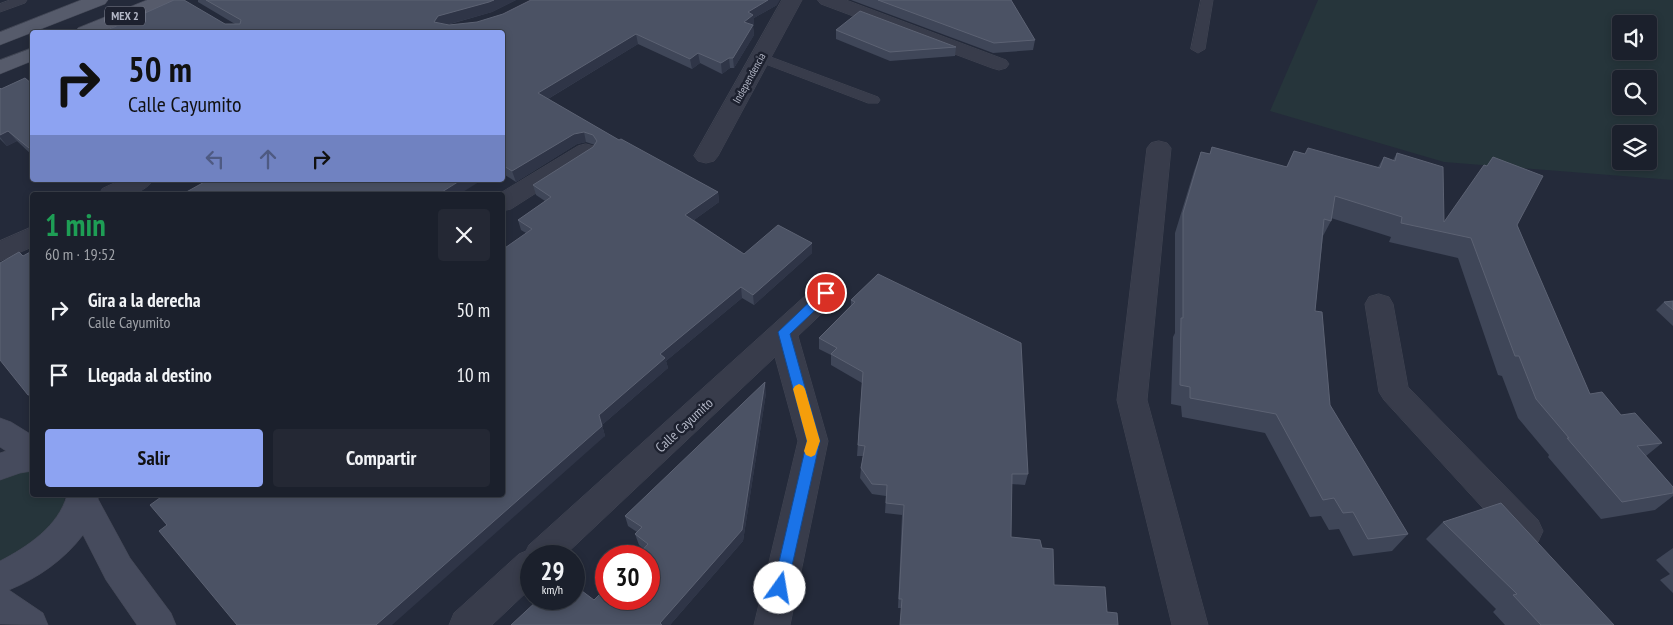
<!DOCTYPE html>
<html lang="es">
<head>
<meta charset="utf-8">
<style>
  :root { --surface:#1b202c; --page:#242834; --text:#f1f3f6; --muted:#a0a3a9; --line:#393e48; --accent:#8da3f2 }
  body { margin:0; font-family:"PT Sans Narrow",sans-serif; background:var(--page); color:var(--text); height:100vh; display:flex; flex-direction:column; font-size:19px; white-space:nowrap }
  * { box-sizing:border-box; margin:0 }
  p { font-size:16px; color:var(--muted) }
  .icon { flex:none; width:28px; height:28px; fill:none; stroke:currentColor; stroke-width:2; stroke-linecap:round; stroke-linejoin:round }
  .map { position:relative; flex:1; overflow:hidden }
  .sheet { position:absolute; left:30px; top:192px; width:475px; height:305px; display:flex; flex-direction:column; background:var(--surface); border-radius:5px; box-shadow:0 2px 8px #0003,0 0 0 1px var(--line) }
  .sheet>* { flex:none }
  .guide { position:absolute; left:30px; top:30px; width:475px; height:152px; border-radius:5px; box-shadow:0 2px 8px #0003,0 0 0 1px var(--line); background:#8da3f2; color:#111; overflow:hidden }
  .controls { position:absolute; left:1612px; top:15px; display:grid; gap:10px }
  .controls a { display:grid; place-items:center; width:45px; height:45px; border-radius:5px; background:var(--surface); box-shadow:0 2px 8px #0003,0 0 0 1px var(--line); font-size:25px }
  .speed { position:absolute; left:520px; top:545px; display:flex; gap:10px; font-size:25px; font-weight:700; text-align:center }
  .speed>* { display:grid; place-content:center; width:65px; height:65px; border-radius:50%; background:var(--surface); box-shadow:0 2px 8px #0003,0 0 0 1px var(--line); line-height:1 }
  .speed small { font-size:12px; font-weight:400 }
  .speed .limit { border:8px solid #d22; background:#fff; color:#111 }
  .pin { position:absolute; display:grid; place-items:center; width:42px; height:42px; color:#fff; margin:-21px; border:2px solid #fff; border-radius:50%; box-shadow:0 1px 5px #0007 }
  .me { position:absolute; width:55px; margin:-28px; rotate:13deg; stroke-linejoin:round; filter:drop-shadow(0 0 4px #0008) }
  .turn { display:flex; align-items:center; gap:18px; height:105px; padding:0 15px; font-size:22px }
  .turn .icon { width:65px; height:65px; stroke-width:2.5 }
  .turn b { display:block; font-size:35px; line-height:42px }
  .lanes { display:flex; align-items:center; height:48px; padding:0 15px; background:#0003; justify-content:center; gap:25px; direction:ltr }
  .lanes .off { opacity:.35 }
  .round { display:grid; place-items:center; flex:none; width:52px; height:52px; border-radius:5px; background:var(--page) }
  .head { display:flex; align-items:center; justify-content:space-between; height:85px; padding:0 15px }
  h1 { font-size:30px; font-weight:600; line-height:38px; color:#1e9e55 }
  .primary-button { display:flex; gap:10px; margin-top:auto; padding:10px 15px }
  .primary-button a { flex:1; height:58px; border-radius:5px; background:var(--accent); color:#111; font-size:20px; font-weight:600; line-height:58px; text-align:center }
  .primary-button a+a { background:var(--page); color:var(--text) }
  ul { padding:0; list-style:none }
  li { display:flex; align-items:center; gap:15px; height:65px; padding:0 15px }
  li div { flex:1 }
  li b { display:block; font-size:19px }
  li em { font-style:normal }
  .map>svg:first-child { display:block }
  .green { fill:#26353b; fill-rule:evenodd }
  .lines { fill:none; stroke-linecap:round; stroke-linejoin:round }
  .lane-casing { stroke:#414553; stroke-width:1 }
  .street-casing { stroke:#414553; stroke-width:1 }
  .secondary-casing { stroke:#414553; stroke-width:1 }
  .primary-casing { stroke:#414553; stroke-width:1 }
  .lane { fill:#383c4b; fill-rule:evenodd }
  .street { fill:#383c4b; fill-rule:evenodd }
  .secondary { fill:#464b5d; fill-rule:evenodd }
  .primary { fill:#565b6b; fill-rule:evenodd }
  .wall { fill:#3f4658 }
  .shaded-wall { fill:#2f3547 }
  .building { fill:#4b5264; stroke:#5c6273 }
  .route { fill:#1a73e8; stroke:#114b97 }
  .slow { fill:#f59e0b }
  .labels { text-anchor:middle; stroke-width:5; stroke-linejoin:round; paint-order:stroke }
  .far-street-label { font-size:11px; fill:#b3b7c6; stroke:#1d212f }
  .shield { fill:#1d212f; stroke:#868a99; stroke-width:1 }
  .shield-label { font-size:12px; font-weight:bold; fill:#b3b7c6 }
  .street-label { font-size:14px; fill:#b3b7c6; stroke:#1d212f }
</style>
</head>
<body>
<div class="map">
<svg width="1673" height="625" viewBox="0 0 1673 625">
  <rect width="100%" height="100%" fill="#242a3a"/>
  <!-- green -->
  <g class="green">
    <path d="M 1318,0 L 1673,0 L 1673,180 L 1444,162 L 1270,111 ZM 1621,24 L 1649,24 L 1649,51 L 1621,51 ZM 1621,79 L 1649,79 L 1649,106 L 1621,106 ZM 1621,134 L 1649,134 L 1649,161 L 1621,161 Z"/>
    <polygon points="32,471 32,495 65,495 64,508 39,541 0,564 0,479 16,473"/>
  </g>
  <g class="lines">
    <defs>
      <g id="lane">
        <polygon points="10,0 27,0 25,3 0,12 0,4"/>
        <polygon points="1201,0 1213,0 1205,49 1198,53 1191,49"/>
        <polygon points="760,53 878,97 880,100 878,103 868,103 755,60 753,57"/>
      </g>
      <g id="street">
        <polygon points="782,0 802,0 718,156 714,161 706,163 698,161 694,156"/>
        <polygon points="818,0 846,0 1006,60 1009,64 1006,68 999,70 992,68 821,4"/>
        <polygon points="1159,141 1167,143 1171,148 1147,400 1208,625 1172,625 1117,400 1147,148 1151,143"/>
        <polygon points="586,144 594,146 598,151 594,156 511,209 502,211 502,195 497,195 578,146"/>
        <path d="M 121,180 L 153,180 C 141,198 118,195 99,195 L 102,189 Z"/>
        <polygon points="32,227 32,247 0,261 0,241"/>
        <polygon points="826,283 836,286 839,293 836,300 798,336 828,441 790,625 754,625 798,441 775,357 564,556 531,556 531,588 492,625 449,625 454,613 519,554 526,551 529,545 816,286"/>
        <polygon points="1379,294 1389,297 1393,304 1408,387 1538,520 1543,531 1538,542 1526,546 1514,542 1384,400 1379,392 1365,304 1369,297"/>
      </g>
      <g id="secondary">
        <polygon points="0,418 11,422 32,435 32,471 20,473 0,480 0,453 6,451 0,447"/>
        <path d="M 67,495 L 99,495 L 98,499 L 130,558 L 171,613 L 176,625 L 137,625 L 106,580 L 83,535 C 64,560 38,578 9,590 L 43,613 L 48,625 L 0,624 L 0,561 C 27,547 59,526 67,495 Z"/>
      </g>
      <g id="primary">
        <polygon points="81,0 108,0 105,4 0,45 0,32"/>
        <polygon points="147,0 174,0 171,4 101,32 75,32 78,28"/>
        <polygon points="32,48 32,61 0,74 0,60"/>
      </g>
    </defs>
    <!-- lane casing -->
    <use href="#lane" class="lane-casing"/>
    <!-- street casing -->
    <use href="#street" class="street-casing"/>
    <!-- secondary casing -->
    <use href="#secondary" class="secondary-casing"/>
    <!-- primary casing -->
    <use href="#primary" class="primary-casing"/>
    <!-- lane -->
    <use href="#lane" class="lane"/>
    <!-- street -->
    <use href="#street" class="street"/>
    <!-- secondary -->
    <use href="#secondary" class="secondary"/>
    <!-- primary -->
    <use href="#primary" class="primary"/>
  </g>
  <!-- wall -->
  <g class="wall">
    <polygon points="198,0 516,0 492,12 447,25 449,25 777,5 754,18 754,25 753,26 754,35 734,68 730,68 722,74 700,63 692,69 638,44 548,99 619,140 718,192 719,202 694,220 744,254 812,243 812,253 754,305 742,298 666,361 668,368 602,425 605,436 502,495 526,233 521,230 518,220 545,201 536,195 533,185 593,147 595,145 586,142 577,144 516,182 502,173 502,32 225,24 235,24 198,2"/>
    <polygon points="851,0 1011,0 1035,40 1033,50 993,53"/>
    <polygon points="836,30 956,47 955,56 890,61 836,39"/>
    <polygon points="32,84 32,155 17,141 7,146 0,139 0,88 1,89"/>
    <polygon points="1212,147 1286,167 1294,151 1305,154 1378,167 1384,157 1393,160 1397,153 1444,222 1487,166 1493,157 1517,225 1590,394 1662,443 1646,456 1673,487 1673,496 1655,510 1601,519 1548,457 1549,455 1518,418 1502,376 1498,375 1458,258 1389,242 1391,237 1331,218 1331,221 1323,236 1315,311 1330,405 1408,534 1392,551 1353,556 1339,529 1329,530 1321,516 1310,517 1265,433 1182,417 1181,406 1171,404 1173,337 1175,333 1175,233 1194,171 1201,152 1210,154"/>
    <polygon points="878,274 1028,474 1025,485 1011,484 901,608 898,608 902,515 885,513 886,496 872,494 860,478 861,468 863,456 857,456 862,383 831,365 831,355 819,349 819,338 851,305 851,300"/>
    <polygon points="1673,301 1673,326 1656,310 1664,302"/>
    <polygon points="766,393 743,541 670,625 576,598 594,600 644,549 639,545 635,534 637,532 628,526 625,516"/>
    <polygon points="1443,522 1614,625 1505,625 1493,612 1496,609 1426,539"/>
    <polygon points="1673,548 1673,593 1660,580 1670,574 1656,560"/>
  </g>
  <!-- shaded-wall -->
  <g class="shaded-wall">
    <polygon points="494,0 516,0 492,12 442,26 434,22 438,16"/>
    <polygon points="768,0 780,0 777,5 754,18 754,25 753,26 754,35 734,68 733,58 744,22 748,12"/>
    <polygon points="636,34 638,44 541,103 538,93"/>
    <polygon points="698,53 700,63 692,69 690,59"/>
    <polygon points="729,58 730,68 722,74 721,63"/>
    <polygon points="8,131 17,141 7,146 0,137 0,135"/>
    <polygon points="584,132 586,142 577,144 516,182 512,171 574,134"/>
    <polygon points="461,180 482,180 458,195 437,195"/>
    <polygon points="718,192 719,202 687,225 685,215"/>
    <polygon points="812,243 812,253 754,305 753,295"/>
    <polygon points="741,287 742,298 666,361 668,368 602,425 605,436 392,625 376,625 599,415 660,354"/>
    <polygon points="765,382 766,393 743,541 670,625 660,625 660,623"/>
    <polygon points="32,394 32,399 28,395"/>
  </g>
  <!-- building -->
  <g class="building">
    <polygon points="174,0 184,0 225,24 240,24 241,20 206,0 494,0 489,2 438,16 434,22 449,25 477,22 503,14 531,0 768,0 748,12 753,15 744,22 753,25 733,58 729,58 721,63 698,53 690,59 636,34 538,93 619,140 621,139 718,192 685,215 744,254 778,225 812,243 753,295 741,287 660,354 665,358 599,415 602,426 376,625 237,625 159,531 167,525 150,505 164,495 502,495 502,250 532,229 518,220 551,197 533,185 593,147 597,141 593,135 584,132 574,134 512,171 502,165 502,32 103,32"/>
    <polygon points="878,0 1011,0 1035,40 994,43"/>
    <polygon points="860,11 956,47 890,52 836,30"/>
    <polygon points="25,78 32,84 32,147 29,148 8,131 0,135 0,88 1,89"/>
    <polygon points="1212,147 1287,167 1294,151 1305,154 1308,148 1380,168 1384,157 1395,161 1397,153 1443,167 1444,222 1484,165 1487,166 1493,157 1543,176 1517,225 1590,394 1602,392 1621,415 1635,413 1662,443 1637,446 1673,487 1673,493 1622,502 1567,438 1569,438 1536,399 1519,356 1515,356 1471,238 1401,223 1402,217 1335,196 1331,221 1324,219 1315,311 1322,312 1330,405 1408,534 1368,539 1353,512 1343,513 1334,498 1323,500 1276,414 1190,398 1190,387 1180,385 1181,318 1183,318 1183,213 1201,152 1210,154"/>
    <polygon points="208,180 461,180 437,195 181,195"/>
    <polygon points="32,251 32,394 28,395 0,360 0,263 19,252 23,256"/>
    <polygon points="878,274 1021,343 1028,474 1012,474 1011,537 1040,540 1042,548 1053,549 1054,585 1105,587 1107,612 1117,613 1118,625 900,625 902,599 899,599 904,505 886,503 887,485 872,484 861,468 865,446 858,445 863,372 831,354 837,348 819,338 855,302 851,300"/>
    <polygon points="1673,301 1673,310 1664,302"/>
    <polygon points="765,382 742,530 660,623 662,625 511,625 539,599 574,599 574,596 576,598 582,591 594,600 606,588 606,599 649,599 649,556 637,556 648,544 635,534 642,527 625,516"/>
    <polygon points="1501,503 1614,625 1541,625 1513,595 1517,594 1443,522"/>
  </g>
  <!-- route -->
  <polygon class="route" points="826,289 830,290 832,293 830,296 790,334 820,441 787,588 785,593 780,595 775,593 773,588 807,441 778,332 822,290"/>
  <!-- slow -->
  <polygon class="slow" points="799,384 803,386 805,389 820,441 815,455 811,457 806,455 804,451 807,441 793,389 795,386"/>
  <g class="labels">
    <!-- far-street labels -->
    <g class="far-street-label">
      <text transform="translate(749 78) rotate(-61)" y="4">Independencia</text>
    </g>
    <!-- shield labels -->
    <rect class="shield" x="105" y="6.5" width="40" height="19" rx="4"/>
    <g class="shield-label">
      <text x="125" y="20">MEX 2</text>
    </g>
    <!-- street labels -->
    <g class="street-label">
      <text transform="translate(684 425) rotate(-43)" y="5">Calle Cayumito</text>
    </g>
  </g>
</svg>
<div class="controls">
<a><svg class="icon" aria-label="sound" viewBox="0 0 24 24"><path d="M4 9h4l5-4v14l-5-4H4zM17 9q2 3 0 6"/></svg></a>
<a><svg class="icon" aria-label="search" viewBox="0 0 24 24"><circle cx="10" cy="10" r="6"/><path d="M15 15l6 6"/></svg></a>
<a><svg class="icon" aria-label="layers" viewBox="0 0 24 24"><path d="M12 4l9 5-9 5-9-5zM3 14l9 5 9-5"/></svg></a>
</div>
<div class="speed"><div>29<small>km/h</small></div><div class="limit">30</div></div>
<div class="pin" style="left:826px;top:293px;background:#d93025"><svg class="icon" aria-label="arrive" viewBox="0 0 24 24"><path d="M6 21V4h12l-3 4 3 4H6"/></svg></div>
<svg class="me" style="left:780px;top:588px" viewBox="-20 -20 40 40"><circle r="19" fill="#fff"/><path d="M0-13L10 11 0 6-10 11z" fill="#1a73e8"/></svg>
<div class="guide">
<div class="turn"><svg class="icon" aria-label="right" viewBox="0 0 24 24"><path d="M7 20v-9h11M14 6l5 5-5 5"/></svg><div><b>50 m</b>Calle Cayumito</div></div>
<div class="lanes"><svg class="icon off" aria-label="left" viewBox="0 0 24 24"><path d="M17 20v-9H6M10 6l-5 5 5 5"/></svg><svg class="icon off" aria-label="ahead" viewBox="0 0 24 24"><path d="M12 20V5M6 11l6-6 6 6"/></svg><svg class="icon" aria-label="right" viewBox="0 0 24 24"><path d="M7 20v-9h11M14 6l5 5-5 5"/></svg></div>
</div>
<section class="sheet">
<div class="head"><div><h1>1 min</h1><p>60 m · 19:52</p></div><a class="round"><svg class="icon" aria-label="close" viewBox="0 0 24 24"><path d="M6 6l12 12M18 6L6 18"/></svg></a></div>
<ul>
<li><svg class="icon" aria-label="right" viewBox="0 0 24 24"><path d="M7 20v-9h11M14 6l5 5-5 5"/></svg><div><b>Gira a la derecha</b><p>Calle Cayumito</p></div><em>50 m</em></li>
<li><svg class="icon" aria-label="arrive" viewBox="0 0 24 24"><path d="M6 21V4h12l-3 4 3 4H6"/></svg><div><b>Llegada al destino</b></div><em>10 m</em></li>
</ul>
<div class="primary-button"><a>Salir</a><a>Compartir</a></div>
</section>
</div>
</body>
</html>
